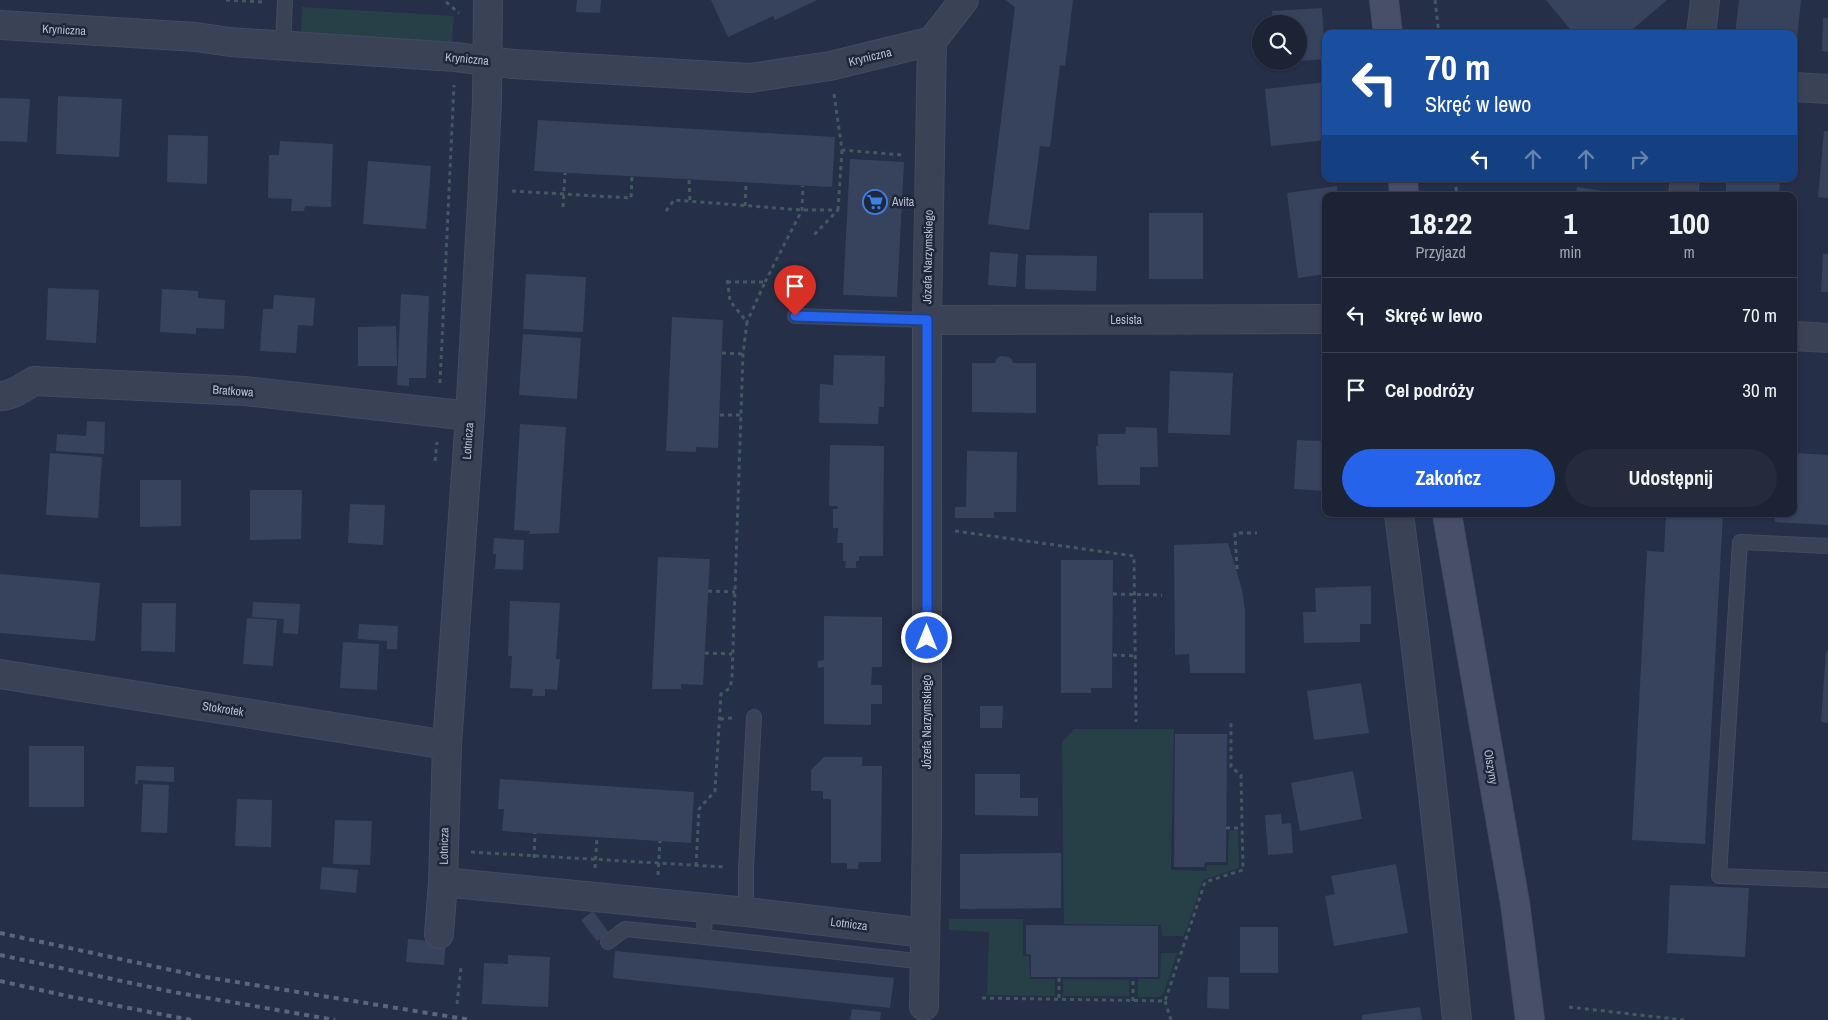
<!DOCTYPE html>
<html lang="pl">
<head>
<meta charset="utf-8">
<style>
  :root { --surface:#1c2335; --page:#252b3d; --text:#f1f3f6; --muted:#a0a4ad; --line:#3a4050; --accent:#2563eb }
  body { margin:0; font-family:"Archivo Narrow",sans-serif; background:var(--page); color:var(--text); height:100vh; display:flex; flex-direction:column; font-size:19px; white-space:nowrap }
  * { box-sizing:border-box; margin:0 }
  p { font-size:16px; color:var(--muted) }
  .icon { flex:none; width:28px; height:28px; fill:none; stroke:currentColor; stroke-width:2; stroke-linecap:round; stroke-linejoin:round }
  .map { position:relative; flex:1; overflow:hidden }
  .panel { position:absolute; left:1322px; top:192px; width:475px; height:325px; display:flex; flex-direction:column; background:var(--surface); border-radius:10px; box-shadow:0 1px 4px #0004,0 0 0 1px var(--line) }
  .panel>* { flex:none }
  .hud { position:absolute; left:1322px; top:30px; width:475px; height:152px; border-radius:10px; box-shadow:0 1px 4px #0004,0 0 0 1px var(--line); background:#1a4fa0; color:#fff; overflow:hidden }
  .buttons { position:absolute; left:1252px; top:15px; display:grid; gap:10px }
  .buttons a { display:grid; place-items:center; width:55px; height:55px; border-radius:50%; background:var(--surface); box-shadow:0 1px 4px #0004,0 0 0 1px var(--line); font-size:25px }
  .pin { position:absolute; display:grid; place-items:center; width:42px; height:42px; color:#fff; margin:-51px -21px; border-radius:50% 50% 50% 0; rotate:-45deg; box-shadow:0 0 5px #0007 }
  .pin .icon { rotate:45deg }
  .me { position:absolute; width:55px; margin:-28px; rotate:0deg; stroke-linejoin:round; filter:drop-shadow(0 0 4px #0008) }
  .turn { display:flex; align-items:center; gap:18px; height:105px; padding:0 20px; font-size:22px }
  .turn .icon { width:65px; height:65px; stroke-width:2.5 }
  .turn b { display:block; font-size:35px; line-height:42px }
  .lanes { display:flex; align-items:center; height:48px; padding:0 20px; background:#0003; justify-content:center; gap:25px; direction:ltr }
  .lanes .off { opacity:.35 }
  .eta { display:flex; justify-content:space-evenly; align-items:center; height:85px; text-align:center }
  .eta b { font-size:30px; font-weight:700; line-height:35px }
  .primary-button { display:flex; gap:10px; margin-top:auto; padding:10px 20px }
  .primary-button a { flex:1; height:58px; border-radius:30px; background:var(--accent); color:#fff; font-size:20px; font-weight:700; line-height:58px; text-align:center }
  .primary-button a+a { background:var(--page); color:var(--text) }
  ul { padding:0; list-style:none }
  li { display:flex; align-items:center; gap:15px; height:75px; padding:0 20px; border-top:1px solid var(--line) }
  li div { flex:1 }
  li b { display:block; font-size:19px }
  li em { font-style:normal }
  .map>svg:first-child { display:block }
  .green { fill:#274048 }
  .building { fill:#37435d }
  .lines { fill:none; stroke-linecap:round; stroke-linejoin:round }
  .lane-casing { stroke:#434b5f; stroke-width:16 }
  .street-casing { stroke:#434b5f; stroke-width:30 }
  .secondary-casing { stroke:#434b5f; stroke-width:30 }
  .path { stroke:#41595f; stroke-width:3; stroke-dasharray:4 4; stroke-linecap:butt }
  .lane { stroke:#3a4256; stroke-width:14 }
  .street { stroke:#3a4256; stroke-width:28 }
  .secondary { stroke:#485069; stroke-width:28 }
  .rail { stroke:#5c657d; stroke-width:4; stroke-dasharray:5 5; stroke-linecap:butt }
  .route-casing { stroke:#184099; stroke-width:12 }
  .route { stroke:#2563eb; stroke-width:9 }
  .labels { text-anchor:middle; stroke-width:5; stroke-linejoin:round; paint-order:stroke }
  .street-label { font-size:12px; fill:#b8becf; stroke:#1e273b }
  .poi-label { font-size:12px; fill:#b8becf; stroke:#1e273b; text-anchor:start }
</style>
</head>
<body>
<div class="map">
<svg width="1828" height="1020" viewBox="0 0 1828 1020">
  <rect width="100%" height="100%" fill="#252f47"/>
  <!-- green -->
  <g class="green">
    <polygon points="302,7 454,16 452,42 301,34"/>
    <polygon points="1074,729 1174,729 1171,870 1207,871 1207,865 1228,865 1229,831 1238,830 1239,868 1203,880 1184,936 1162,936 1161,925 1064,924 1062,742"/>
    <polygon points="949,919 1023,919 1023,956 1029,956 1030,979 1055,979 1055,996 987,995 989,932 949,930"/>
    <polygon points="1161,953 1177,953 1164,993 1159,997 1138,997 1138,979 1160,979"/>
    <polygon points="1063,979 1129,980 1129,996 1063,996"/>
  </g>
  <!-- building -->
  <g class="building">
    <polygon points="577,0 601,0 600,13 576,12"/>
    <polygon points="711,0 817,0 775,20 773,16 728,37"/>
    <polygon points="1005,0 1073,0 1065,66 1060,65 1050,147 1040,146 1029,230 988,224 1015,7"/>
    <polygon points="1546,0 1667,0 1627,34 1574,34"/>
    <polygon points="1739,0 1801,0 1796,49 1794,49 1794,34 1735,34"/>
    <polygon points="1322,8 1325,59 1299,61 1299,24 1273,24 1272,11"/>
    <polygon points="1823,18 1828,18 1828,52 1822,51"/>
    <polygon points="1326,82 1326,140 1271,146 1265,89"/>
    <polygon points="58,96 122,99 119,157 56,154"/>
    <polygon points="0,98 30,99 27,142 0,141"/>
    <polygon points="538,120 835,137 832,187 534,171"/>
    <polygon points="1824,131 1828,131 1828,198 1818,197"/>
    <polygon points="168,135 208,136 207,184 167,182"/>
    <polygon points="280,141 333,144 331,207 305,206 304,211 291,211 292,199 268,198 269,155 279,155"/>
    <polygon points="850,159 904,162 897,297 843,295"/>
    <polygon points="368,161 431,166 426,229 363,224"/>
    <polygon points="1726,179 1780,179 1779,196 1726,196"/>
    <polygon points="1337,186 1338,196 1326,196 1326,274 1298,278 1287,193"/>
    <polygon points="1577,187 1628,195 1628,196 1576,196"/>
    <rect x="1149" y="213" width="54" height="66"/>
    <polygon points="990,252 1018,254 1016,287 988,285"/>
    <polygon points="1823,254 1828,254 1828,292 1821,292"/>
    <polygon points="1026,255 1097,256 1096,291 1025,289"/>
    <polygon points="526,274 586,277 583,332 523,329"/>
    <polygon points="48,288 99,290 96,343 46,340"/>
    <polygon points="162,289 198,291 198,298 225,300 224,329 196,328 196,334 160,332"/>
    <polygon points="401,294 429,296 426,378 409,378 409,386 397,385"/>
    <polygon points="274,295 315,298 313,326 298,325 296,353 260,351 263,309 273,309"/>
    <polygon points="672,317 723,320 718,448 696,447 696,452 666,451"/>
    <polygon points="396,326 397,366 358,366 358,327"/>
    <polygon points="523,334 581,338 577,399 519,395"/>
    <polygon points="834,355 885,356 884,407 879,407 878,424 819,423 820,384 833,385"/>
    <polygon points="1001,356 1009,357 1012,359 1013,363 1036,363 1036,413 972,412 972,363 995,363 997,358"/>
    <polygon points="1170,371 1233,373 1230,435 1168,433"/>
    <polygon points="87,421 105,422 104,454 56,451 57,434 86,436"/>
    <polygon points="520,424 566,427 559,533 529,534 530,531 514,530"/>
    <polygon points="1126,427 1157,428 1158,467 1140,467 1140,485 1098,485 1096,446 1098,446 1098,434 1125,434"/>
    <polygon points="1297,440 1326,441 1326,491 1294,489"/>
    <polygon points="830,445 884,446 883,556 859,556 859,561 856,561 856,568 845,568 846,561 843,561 843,543 837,543 838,528 833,528 833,509 838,509 837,506 829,506"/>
    <polygon points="967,451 1017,452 1016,512 994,512 994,518 955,518 955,507 966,507"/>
    <polygon points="50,453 102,457 98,518 46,515"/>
    <polygon points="1794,453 1828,455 1828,525 1775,522 1774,516 1762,515 1762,514 1794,514"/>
    <polygon points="140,480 181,480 181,526 140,527"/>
    <polygon points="250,490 302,490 301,539 250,540"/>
    <polygon points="350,504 385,505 383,545 348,543"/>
    <polygon points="1666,514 1723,514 1705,844 1632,840 1647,551 1664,552"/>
    <polygon points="494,538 524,540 523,570 495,569 496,554 493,554"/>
    <polygon points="1228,543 1242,590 1245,610 1245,673 1190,673 1189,654 1175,655 1174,545"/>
    <polygon points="658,557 710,559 703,685 681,684 681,689 652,689"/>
    <polygon points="1061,560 1113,560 1112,688 1091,688 1091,693 1061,693"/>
    <polygon points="0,574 100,583 95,641 0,633"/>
    <polygon points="1371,586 1371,624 1360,624 1360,642 1304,643 1303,612 1316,612 1315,588"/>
    <polygon points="510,601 560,603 556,659 560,659 557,690 545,689 545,696 532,696 533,689 510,688 512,656 508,656"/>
    <polygon points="253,602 300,604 298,634 283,633 284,619 252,617"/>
    <polygon points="142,603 176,603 175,652 141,651"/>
    <polygon points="824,616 882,617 882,667 872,667 871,685 882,685 882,704 871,704 871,725 824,724 824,667 818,668 818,661 824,660"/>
    <polygon points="247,618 277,620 273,666 243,664"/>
    <polygon points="359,624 398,626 397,649 387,649 387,641 358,639"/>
    <polygon points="343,642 379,644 377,690 340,688"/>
    <polygon points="1826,651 1828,651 1828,723 1821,722"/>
    <polygon points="1361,683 1369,733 1314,740 1307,691"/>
    <polygon points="980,706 1003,706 1002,728 980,728"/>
    <polygon points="1175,734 1227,734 1226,862 1205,862 1204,867 1174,867"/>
    <rect x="29" y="746" width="55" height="61"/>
    <polygon points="824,757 862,757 862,766 882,766 881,862 859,862 858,869 847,869 847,863 831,863 831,799 823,799 823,791 811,791 811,770"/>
    <polygon points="136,766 174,767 174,782 138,780 138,784 135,784"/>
    <polygon points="1353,771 1362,819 1300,831 1291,783"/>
    <polygon points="975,774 1020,774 1020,798 1038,798 1038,816 975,815"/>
    <polygon points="500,779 694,792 691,843 502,831 504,809 498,809"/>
    <polygon points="143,784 169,785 167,833 141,832"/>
    <polygon points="237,799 272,800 271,847 235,846"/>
    <polygon points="1281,814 1282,824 1291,823 1293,853 1268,855 1265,815"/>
    <polygon points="335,820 372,821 370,865 333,864"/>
    <polygon points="1061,853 1061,908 960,909 960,854"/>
    <polygon points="1396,864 1408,933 1334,946 1325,896 1335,894 1331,876"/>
    <polygon points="322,867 358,870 356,893 320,889"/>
    <polygon points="1670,885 1749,888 1745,957 1667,953"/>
    <polygon points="593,911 609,933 597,941 581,920"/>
    <polygon points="1026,925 1158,926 1158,977 1031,977 1031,955 1026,954"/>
    <rect x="1240" y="927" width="38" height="46"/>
    <polygon points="408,939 446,942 444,965 406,962"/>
    <polygon points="615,951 894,978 890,1008 613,978"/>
    <polygon points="508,955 550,957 548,1007 482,1004 484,963 508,964"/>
    <polygon points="1208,977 1229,977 1229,1009 1207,1008"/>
    <polygon points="1420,1007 1422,1020 1362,1020 1362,1015"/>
    <polygon points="852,1009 881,1012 880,1020 850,1020"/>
  </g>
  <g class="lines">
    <defs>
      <g id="lane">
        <polyline points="283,46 285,0"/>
        <polyline points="795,316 927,320"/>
        <polyline points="1828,546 1740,542 1719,876 1828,880"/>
        <polyline points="705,908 704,937 925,962"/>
        <polyline points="746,912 746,868 754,717"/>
        <polyline points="608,942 625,929 704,937"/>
      </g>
      <g id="street">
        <polyline points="488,0 487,101 482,202 470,416 447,745 443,882 746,912 925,933"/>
        <polyline points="0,25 196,37 230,42 455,57 513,64 750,78 830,66 932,41"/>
        <polyline points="1701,34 1705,0"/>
        <polyline points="1794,87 1828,89"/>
        <polyline points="1683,196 1685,179"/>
        <polyline points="927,320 1326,319"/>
        <polyline points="1794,336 1828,338"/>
        <path d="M 0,396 C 12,396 24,387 34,381 L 245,391 L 470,416"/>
        <path d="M 1399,514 C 1421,682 1440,851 1457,1020"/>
        <polyline points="0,674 447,745"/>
        <polyline points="439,934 443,882"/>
        <polyline points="924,1006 927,831 927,320 932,41 964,0"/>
      </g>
      <g id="secondary">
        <polyline points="1384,0 1388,34"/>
        <polyline points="1403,179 1404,196"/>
        <polyline points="1447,514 1515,903 1530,1020"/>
      </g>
    </defs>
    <!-- lane casing -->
    <use href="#lane" class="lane-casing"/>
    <!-- street casing -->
    <use href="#street" class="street-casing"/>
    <!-- secondary casing -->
    <use href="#secondary" class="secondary-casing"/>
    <!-- path -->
    <g class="path">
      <polyline points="226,0 263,2"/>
      <polyline points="1435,0 1439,34"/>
      <polyline points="446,2 459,13"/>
      <polyline points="834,94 842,150 902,155"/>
      <polyline points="1455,179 1457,196"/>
      <polyline points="689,180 690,202"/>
      <polyline points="512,191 631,198 632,176"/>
      <polyline points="745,206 746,183"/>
      <polyline points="563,207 565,173"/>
      <polyline points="838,210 842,150"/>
      <polyline points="666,211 674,200 802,210 838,210 813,236"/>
      <polyline points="727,282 765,282 747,322"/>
      <polyline points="765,282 802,210 803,186"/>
      <polyline points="722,353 743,354"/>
      <polyline points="440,383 454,85"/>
      <polyline points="720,415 741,415"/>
      <polyline points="435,461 437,442"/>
      <polyline points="955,531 1134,556 1136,722"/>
      <polyline points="1237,569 1235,533 1257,533"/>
      <polyline points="708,591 735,592"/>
      <polyline points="1113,594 1162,595"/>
      <polyline points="705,653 732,654"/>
      <polyline points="1113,655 1136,656"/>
      <polyline points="720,719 732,718"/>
      <polyline points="1226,828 1241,828"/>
      <polyline points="471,852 725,867"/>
      <polyline points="534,858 535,833"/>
      <polyline points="696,866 699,809 715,791 721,694 730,688 732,678 743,354 747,322 730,301 727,277"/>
      <polyline points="595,868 597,836"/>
      <polyline points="658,875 660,841"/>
      <polyline points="1059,978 1059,999"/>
      <polyline points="982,998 1165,1001 1205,882 1243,870 1241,775 1231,767 1231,722"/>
      <polyline points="1133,1001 1133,977"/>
      <polyline points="1165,1001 1171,1020"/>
      <polyline points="457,1004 461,967"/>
      <polyline points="1569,1007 1684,1020"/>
    </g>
    <!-- lane -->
    <use href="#lane" class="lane"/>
    <!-- street -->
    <use href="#street" class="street"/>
    <!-- secondary -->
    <use href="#secondary" class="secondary"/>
    <!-- rail -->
    <g class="rail">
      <polyline points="0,933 199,976 471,1020"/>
      <polyline points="0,955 173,992 335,1020"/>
      <polyline points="0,981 72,997 191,1020"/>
    </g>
  </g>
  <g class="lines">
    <defs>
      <polyline id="route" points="795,316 927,320 927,638"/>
    </defs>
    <!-- route casing -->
    <use href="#route" class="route-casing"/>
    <!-- route -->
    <use href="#route" class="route"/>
  </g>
  <!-- icons -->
  <defs>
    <symbol id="supermarket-ring" viewBox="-11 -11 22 22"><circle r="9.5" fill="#1e273b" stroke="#3f7fe0" stroke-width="1.5"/><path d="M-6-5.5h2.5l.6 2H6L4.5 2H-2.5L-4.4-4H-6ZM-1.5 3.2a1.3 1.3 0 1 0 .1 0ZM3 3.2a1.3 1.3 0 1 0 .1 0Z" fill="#3f7fe0"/></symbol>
  </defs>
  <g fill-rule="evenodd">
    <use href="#supermarket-ring" x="861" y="188" width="28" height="28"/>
  </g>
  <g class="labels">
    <!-- street labels -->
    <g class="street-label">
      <text transform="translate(64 30) rotate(3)" y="4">Kryniczna</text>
      <text transform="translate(870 57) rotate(-14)" y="4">Kryniczna</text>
      <text transform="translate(467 59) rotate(5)" y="4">Kryniczna</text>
      <text transform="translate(928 257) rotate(-89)" y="4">Józefa Narzymskiego</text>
      <text x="1126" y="324">Lesista</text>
      <text transform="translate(233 391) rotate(4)" y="4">Bratkowa</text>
      <text transform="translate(468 441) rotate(-86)" y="4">Lotnicza</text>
      <text transform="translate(223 709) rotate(9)" y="4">Stokrotek</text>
      <text transform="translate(927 722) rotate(-90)" y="4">Józefa Narzymskiego</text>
      <text transform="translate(1491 767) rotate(80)" y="4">Olszyny</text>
      <text transform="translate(444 846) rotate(-89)" y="4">Lotnicza</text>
      <text transform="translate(849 924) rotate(7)" y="4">Lotnicza</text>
    </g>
    <!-- poi labels -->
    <g class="poi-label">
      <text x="892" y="206">Avita</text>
    </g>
  </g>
</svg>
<div class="buttons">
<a><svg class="icon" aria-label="search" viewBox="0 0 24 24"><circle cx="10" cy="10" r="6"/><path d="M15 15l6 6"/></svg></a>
</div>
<div class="pin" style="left:795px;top:316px;background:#d93025"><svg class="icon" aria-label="arrive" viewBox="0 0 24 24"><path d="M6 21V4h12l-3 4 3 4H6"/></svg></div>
<svg class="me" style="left:927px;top:638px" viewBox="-20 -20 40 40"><circle r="17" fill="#2563eb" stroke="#fff" stroke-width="3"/><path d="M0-11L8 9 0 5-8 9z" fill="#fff"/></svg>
<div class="hud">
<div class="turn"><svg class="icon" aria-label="left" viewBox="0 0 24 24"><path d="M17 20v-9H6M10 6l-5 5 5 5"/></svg><div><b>70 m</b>Skręć w lewo</div></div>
<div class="lanes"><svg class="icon" aria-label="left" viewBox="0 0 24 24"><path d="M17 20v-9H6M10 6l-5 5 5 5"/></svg><svg class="icon off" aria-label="ahead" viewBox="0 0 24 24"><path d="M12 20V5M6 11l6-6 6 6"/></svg><svg class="icon off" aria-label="ahead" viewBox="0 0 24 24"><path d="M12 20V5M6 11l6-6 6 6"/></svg><svg class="icon off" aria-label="right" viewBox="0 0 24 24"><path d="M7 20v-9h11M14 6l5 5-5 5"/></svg></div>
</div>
<section class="panel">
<div class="eta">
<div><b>18:22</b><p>Przyjazd</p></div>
<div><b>1</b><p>min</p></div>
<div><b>100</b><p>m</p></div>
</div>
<ul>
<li><svg class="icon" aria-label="left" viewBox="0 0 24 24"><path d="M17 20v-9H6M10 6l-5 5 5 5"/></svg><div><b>Skręć w lewo</b></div><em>70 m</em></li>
<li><svg class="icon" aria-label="arrive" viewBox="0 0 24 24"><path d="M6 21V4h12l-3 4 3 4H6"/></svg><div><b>Cel podróży</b></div><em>30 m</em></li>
</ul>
<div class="primary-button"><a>Zakończ</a><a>Udostępnij</a></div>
</section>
</div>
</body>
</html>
